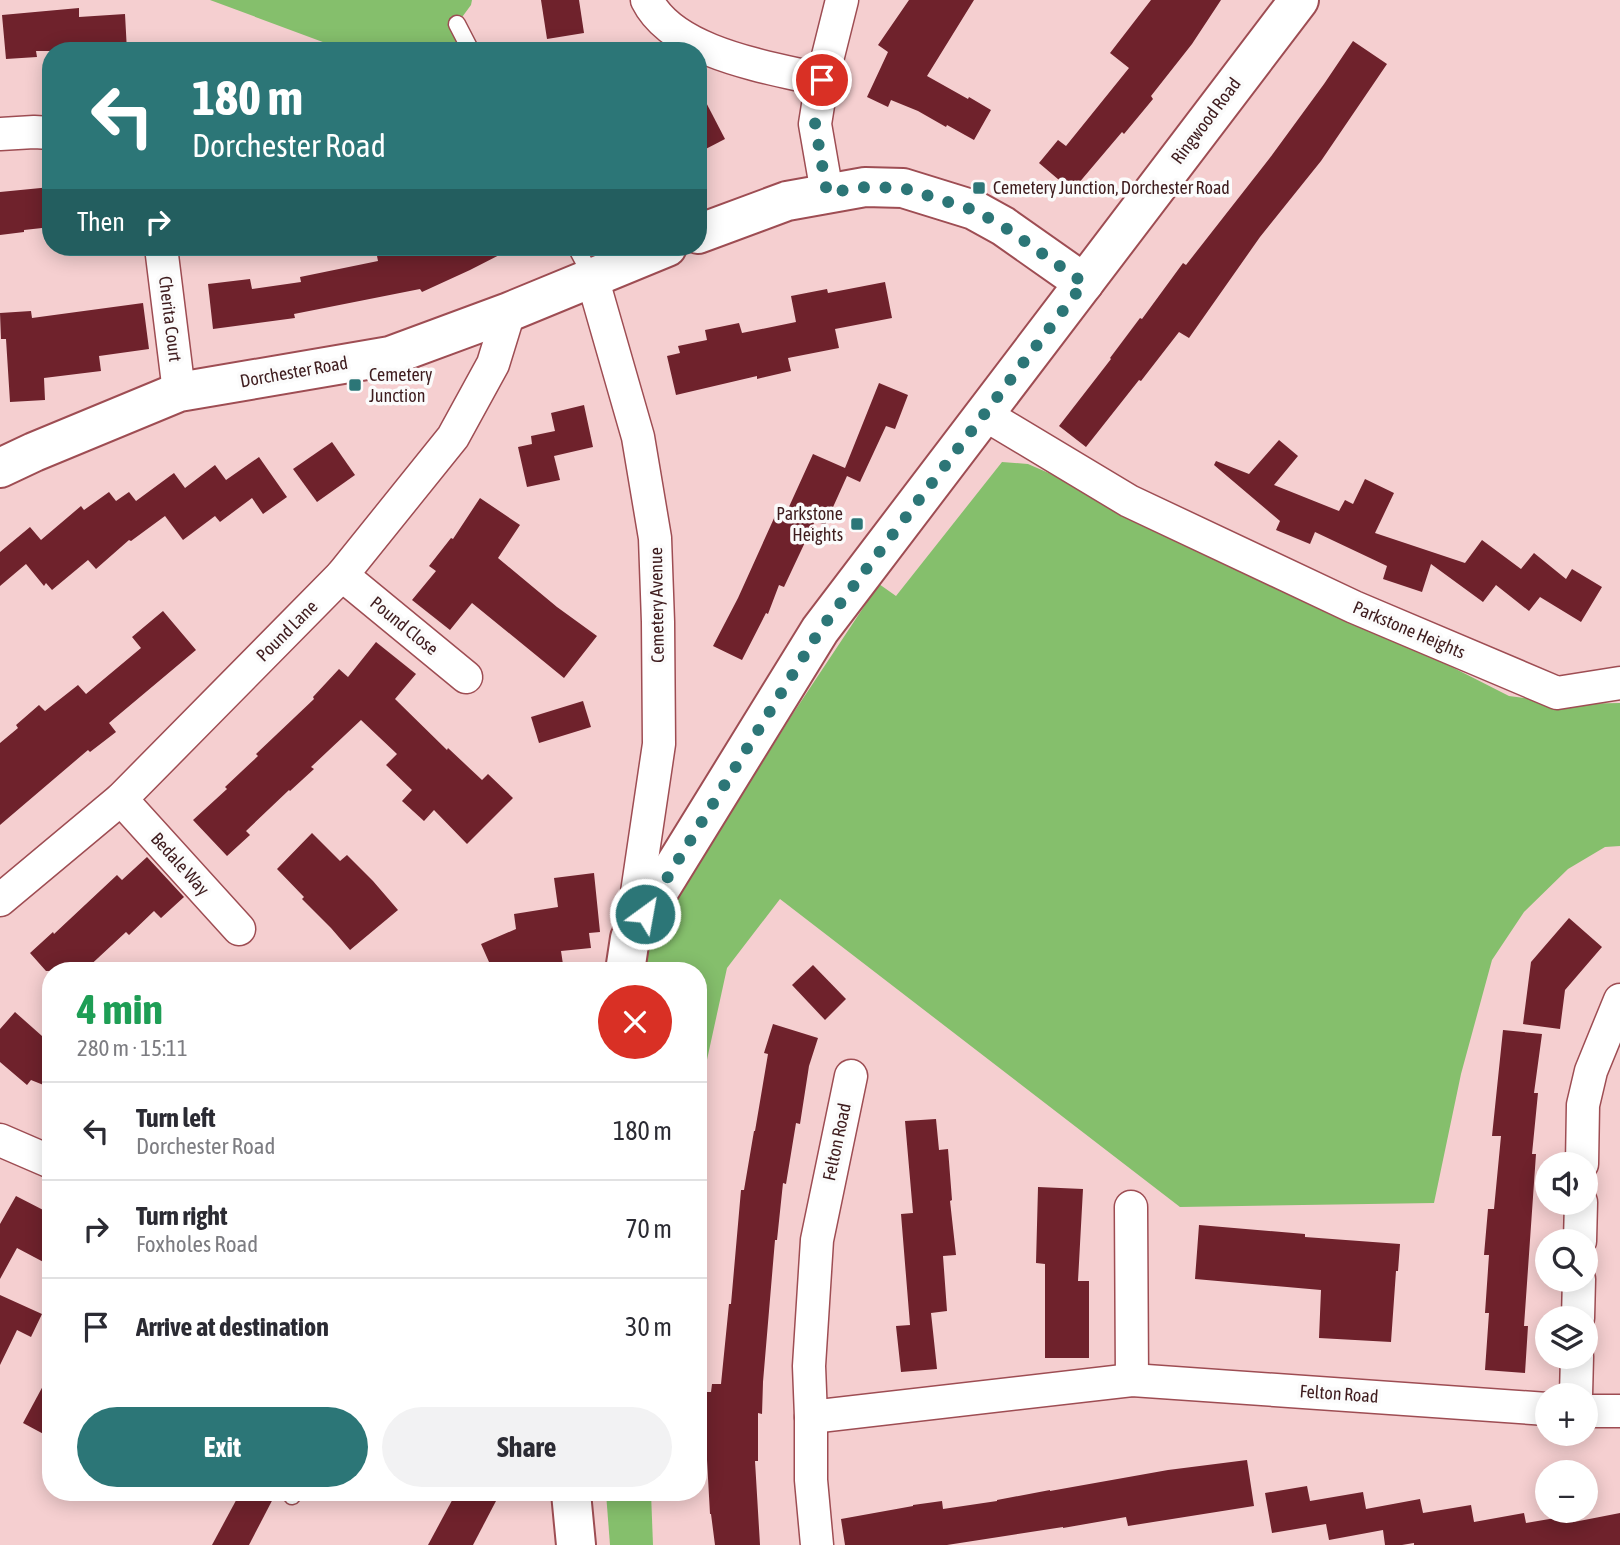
<!DOCTYPE html>
<html lang="en">
<head>
<meta charset="utf-8">
<style>
  :root { --surface:#fff; --page:#f2f2f3; --text:#2b2b33; --muted:#7c7c81; --line:#e1e1e2; --accent:#2c7677 }
  body { margin:0; font-family:"Asap Condensed",sans-serif; background:var(--page); color:var(--text); height:100vh; display:flex; flex-direction:column; font-size:26px; white-space:nowrap }
  * { box-sizing:border-box; margin:0 }
  p { font-size:23px; color:var(--muted) }
  .icon { flex:none; width:38px; height:38px; fill:none; stroke:currentColor; stroke-width:2; stroke-linecap:round; stroke-linejoin:round }
  .map { position:relative; flex:1; overflow:hidden }
  .sheet { position:absolute; left:42px; top:962px; width:665px; height:539px; display:flex; flex-direction:column; background:var(--surface); border-radius:28px; box-shadow:0 4px 18px #0003 }
  .sheet>* { flex:none }
  .hud { position:absolute; left:42px; top:42px; width:665px; height:214px; border-radius:28px; box-shadow:0 4px 18px #0003; background:#2c7677; color:#fff; overflow:hidden }
  .fabs { position:absolute; left:1535px; top:1152px; display:grid; gap:14px }
  .fabs a { display:grid; place-items:center; width:63px; height:63px; border-radius:50%; background:var(--surface); box-shadow:0 4px 18px #0003; font-size:35px }
  .pin { position:absolute; display:grid; place-items:center; width:60px; height:60px; color:#fff; margin:-30px; border:4px solid #fff; border-radius:50%; box-shadow:0 2px 7px #0007 }
  .me { position:absolute; width:77px; margin:-38px; rotate:32deg; stroke-linejoin:round; filter:drop-shadow(0 0 5px #0008) }
  .turn { display:flex; align-items:center; gap:24px; height:147px; padding:0 35px; font-size:32px }
  .turn .icon { width:91px; height:91px; stroke-width:2.5 }
  .turn b { display:block; font-size:49px; line-height:60px }
  .then { display:flex; align-items:center; height:66px; padding:0 35px; background:#0003; gap:14px; font-size:26px }
  .round { display:grid; place-items:center; flex:none; width:74px; height:74px; border-radius:37px; background:var(--page) }
  .head { display:flex; align-items:center; justify-content:space-between; height:119px; padding:0 35px }
  h1 { font-size:42px; font-weight:700; line-height:52px; color:#1e9e55 }
  .primary-button { display:flex; gap:14px; margin-top:auto; padding:14px 35px }
  .primary-button a { flex:1; height:80px; border-radius:42px; background:var(--accent); color:#fff; font-size:28px; font-weight:700; line-height:80px; text-align:center }
  .primary-button a+a { background:var(--page); color:var(--text) }
  ul { padding:0; list-style:none }
  li { display:flex; align-items:center; gap:21px; height:98px; padding:0 35px; border-top:2px solid var(--line) }
  li div { flex:1 }
  li b { display:block; font-size:26px }
  li em { font-style:normal }
  .map>svg:first-child { display:block }
  .green { fill:#85bf6c }
  .building { fill:#6f222c }
  .lines { fill:none; stroke-linecap:round; stroke-linejoin:round }
  .lane-casing { stroke:#9e4d53; stroke-width:19 }
  .street-casing { stroke:#9e4d53; stroke-width:35 }
  .secondary-casing { stroke:#9e4d53; stroke-width:42 }
  .lane { stroke:#fff; stroke-width:16 }
  .street { stroke:#fff; stroke-width:32 }
  .secondary { stroke:#fff; stroke-width:38 }
  .route { stroke:#2c7677; stroke-width:12; stroke-dasharray:0 21.6 }
  .poi-dot { fill:#2c7677; stroke:#fbfbfb; stroke-width:2.5 }
  .labels { text-anchor:middle; stroke-width:7; stroke-linejoin:round; paint-order:stroke }
  .street-label { font-size:18px; fill:#3e1c1e; stroke:#fbfbfb }
  .poi-label { font-size:18px; fill:#3e1c1e; stroke:#fbfbfb; text-anchor:start }
</style>
</head>
<body>
<div class="map">
<svg width="1620" height="1545" viewBox="0 0 1620 1545">
  <rect width="100%" height="100%" fill="#f5cfd0"/>
  <!-- green -->
  <g class="green">
    <polygon points="210,0 472,0 471,5 457,24 458,51 347,51"/>
    <polygon points="1002,462 1028,464 1097,494 1379,630 1509,696 1567,704 1620,703 1620,846 1605,847 1568,869 1524,912 1492,960 1461,1074 1434,1203 1180,1207 780,899 727,968 698,1101 698,971 644,971 648,945 792,715 879,584 896,596"/>
    <polygon points="606,1493 651,1493 653,1545 610,1545"/>
  </g>
  <!-- building -->
  <g class="building">
    <polygon points="541,0 579,0 584,33 547,39"/>
    <polygon points="909,0 974,0 927,76 968,99 969,97 991,110 974,140 947,125 946,127 918,111 891,100 888,107 867,97 888,52 878,45"/>
    <polygon points="1151,0 1221,0 1192,44 1151,96 1153,99 1124,134 1122,132 1072,191 1039,163 1058,140 1066,146 1129,68 1110,53"/>
    <polygon points="79,8 79,17 125,14 127,51 36,51 37,57 6,59 2,15"/>
    <polygon points="1353,41 1387,64 1321,161 1260,237 1189,338 1179,332 1141,381 1139,380 1086,447 1059,426 1111,359 1110,358 1140,318 1142,319 1183,263 1186,265 1269,159 1324,84"/>
    <polygon points="698,87 725,139 698,153"/>
    <polygon points="51,187 51,227 24,230 24,232 0,235 0,192"/>
    <polygon points="402,247 515,247 470,270 422,292 420,289 294,314 295,318 213,329 208,284 250,279 252,289 301,282 300,277 378,261 377,256 404,251"/>
    <polygon points="885,282 892,318 835,329 839,348 788,358 791,371 757,379 757,376 676,395 667,356 680,353 678,346 707,340 705,330 739,323 742,333 796,322 791,296 827,289 828,293"/>
    <polygon points="143,303 149,349 99,356 101,371 44,378 45,400 10,402 6,339 1,339 0,313 31,311 32,318"/>
    <polygon points="879,383 908,395 895,429 886,426 860,482 847,476 825,525 815,521 784,587 779,585 768,614 766,613 742,660 713,646 738,598 775,516 783,520 813,454 845,468"/>
    <polygon points="584,405 593,447 554,456 560,480 527,487 518,447 532,444 531,436 555,431 551,413"/>
    <polygon points="1279,440 1298,456 1274,485 1339,511 1345,500 1353,504 1365,479 1394,493 1375,533 1465,563 1482,540 1521,569 1534,553 1566,579 1572,569 1602,587 1581,622 1540,597 1529,611 1496,585 1483,602 1431,564 1422,592 1383,579 1387,566 1315,532 1310,544 1276,530 1280,521 1214,465 1216,461 1249,474"/>
    <polygon points="332,442 355,475 317,502 293,469"/>
    <polygon points="259,457 287,497 263,514 252,498 220,522 215,516 183,540 165,516 131,541 129,540 96,569 88,560 52,590 46,583 44,586 26,564 0,586 0,552 30,527 41,540 81,506 84,510 109,492 116,501 129,492 136,501 174,473 185,488 215,465 226,480"/>
    <polygon points="480,498 520,525 498,558 557,607 597,636 564,678 472,603 450,630 412,600 436,571 429,566 451,538 453,539"/>
    <polygon points="163,611 196,650 109,723 116,732 90,752 88,750 0,825 0,743 18,728 16,725 39,705 45,711 78,685 86,694 141,648 132,637"/>
    <polygon points="376,642 416,674 395,699 447,750 448,748 482,780 488,774 513,798 467,844 434,810 424,821 402,801 412,790 386,765 397,754 361,720 311,767 314,769 290,791 289,790 246,831 250,835 227,856 193,820 227,789 225,787 258,756 256,754 314,699 313,697 339,669 348,677"/>
    <polygon points="583,701 591,727 539,743 531,717"/>
    <polygon points="312,833 340,861 347,855 373,881 398,910 350,950 331,928 302,899 304,897 277,869"/>
    <polygon points="147,857 184,897 161,918 154,911 129,935 126,932 84,971 46,971 30,953 53,932 54,934 117,875 122,880"/>
    <polygon points="594,873 600,932 589,933 591,948 561,951 564,971 493,971 481,944 516,929 514,914 558,907 554,878"/>
    <polygon points="1569,918 1602,947 1565,990 1560,1029 1523,1024 1531,962"/>
    <polygon points="813,965 846,999 825,1020 792,985"/>
    <polygon points="15,1012 51,1044 51,1088 31,1080 27,1085 0,1062 0,1029"/>
    <polygon points="773,1024 818,1038 809,1066 800,1124 796,1123 786,1184 783,1183 777,1240 775,1240 763,1382 762,1414 758,1413 758,1461 755,1461 760,1545 715,1545 711,1514 710,1514 707,1460 698,1460 698,1392 711,1392 712,1384 721,1384 729,1304 731,1304 741,1190 744,1190 754,1131 755,1131 768,1054 764,1053"/>
    <polygon points="1503,1030 1542,1034 1534,1093 1538,1093 1532,1154 1536,1154 1524,1326 1528,1326 1525,1373 1485,1370 1489,1313 1485,1313 1489,1255 1484,1255 1488,1209 1494,1209 1501,1136 1492,1136"/>
    <polygon points="936,1119 939,1150 948,1149 952,1200 950,1201 956,1255 943,1256 947,1311 931,1313 937,1369 901,1372 896,1326 910,1325 901,1214 913,1213 905,1121"/>
    <polygon points="1038,1187 1083,1189 1078,1281 1089,1281 1089,1358 1045,1358 1045,1264 1036,1263"/>
    <polygon points="16,1196 51,1214 51,1266 17,1248 0,1279 0,1224"/>
    <polygon points="1199,1225 1305,1234 1305,1237 1400,1244 1398,1271 1396,1271 1391,1342 1319,1338 1321,1290 1195,1279"/>
    <polygon points="0,1295 42,1314 31,1337 17,1330 0,1365"/>
    <polygon points="51,1371 51,1438 23,1423"/>
    <polygon points="1247,1460 1254,1506 1128,1526 1126,1517 1063,1528 1063,1527 947,1545 845,1545 841,1519 913,1506 913,1505 942,1501 943,1509 997,1501 997,1500 1050,1490 1050,1491 1168,1470"/>
    <polygon points="1307,1486 1310,1501 1363,1492 1366,1509 1420,1499 1423,1513 1471,1505 1474,1522 1524,1513 1526,1523 1573,1515 1574,1522 1620,1513 1620,1545 1414,1545 1414,1543 1402,1545 1385,1545 1383,1530 1329,1540 1326,1524 1272,1533 1265,1493"/>
    <polygon points="240,1493 276,1493 249,1545 212,1545"/>
    <polygon points="456,1493 482,1493 496,1501 473,1545 428,1545"/>
  </g>
  <g class="lines">
    <defs>
      <g id="lane">
        <polyline points="457,24 471,51"/>
        <polyline points="576,247 592,277"/>
        <polyline points="292,1496 294,1493"/>
      </g>
      <g id="street">
        <path d="M 647,0 C 674,54 769,67 822,80"/>
        <polyline points="0,134 34,132 51,133"/>
        <polyline points="827,193 815,124 822,80 842,0"/>
        <polyline points="161,247 179,392"/>
        <polyline points="592,277 638,437 655,538 658,622 659,744 631,933"/>
        <polyline points="984,414 1129,501 1354,607 1557,693 1620,683"/>
        <polyline points="342,575 466,677"/>
        <polyline points="121,799 239,929"/>
        <polyline points="0,900 121,799 342,575 453,437 493,364 509,312"/>
        <polyline points="0,1140 51,1162"/>
        <polyline points="1582,1164 1583,1105 1591,1071 1620,1000"/>
        <polyline points="1131,1207 1132,1380"/>
        <polyline points="1580,1241 1581,1202"/>
        <polyline points="1578,1318 1579,1279"/>
        <polyline points="1576,1395 1577,1356"/>
        <polyline points="1586,1411 1620,1411"/>
        <polyline points="811,1417 1132,1380 1547,1409"/>
        <polyline points="817,1545 811,1480 811,1417 809,1366 817,1240 851,1076"/>
      </g>
      <g id="secondary">
        <polyline points="698,234 787,201 865,187 903,188 974,210 1003,226 1084,283"/>
        <polyline points="0,468 34,452 179,392 390,356 509,312 667,247"/>
        <polyline points="625,971 630,938 820,630 1299,0"/>
        <polyline points="571,1493 576,1545"/>
      </g>
    </defs>
    <!-- lane casing -->
    <use href="#lane" class="lane-casing"/>
    <!-- street casing -->
    <use href="#street" class="street-casing"/>
    <!-- secondary casing -->
    <use href="#secondary" class="secondary-casing"/>
    <!-- lane -->
    <use href="#lane" class="lane"/>
    <!-- street -->
    <use href="#street" class="street"/>
    <!-- secondary -->
    <use href="#secondary" class="secondary"/>
  </g>
  <g class="lines">
    <!-- route -->
    <polyline class="route" points="645,914 820,630 1084,283 1003,226 974,210 903,188 865,187 827,193 815,124 822,80"/>
  </g>
  <!-- markers -->
  <g class="poi-dot">
    <rect x="972" y="181" width="14" height="14" rx="3.5"/>
    <rect x="348" y="378" width="14" height="14" rx="3.5"/>
    <rect x="850" y="517" width="14" height="14" rx="3.5"/>
  </g>
  <g class="labels">
    <!-- street labels -->
    <g class="street-label">
      <text transform="translate(1206 121) rotate(-53)" y="6">Ringwood Road</text>
      <text transform="translate(170 319) rotate(83)" y="6">Cherita Court</text>
      <text transform="translate(294 372) rotate(-10)" y="6">Dorchester Road</text>
      <text transform="translate(657 605) rotate(-91)" y="6">Cemetery Avenue</text>
      <text transform="translate(404 626) rotate(39)" y="6">Pound Close</text>
      <text transform="translate(1409 630) rotate(23)" y="6">Parkstone Heights</text>
      <text transform="translate(287 631) rotate(-45)" y="6">Pound Lane</text>
      <text transform="translate(180 864) rotate(48)" y="6">Bedale Way</text>
      <text transform="translate(837 1142) rotate(-78)" y="6">Felton Road</text>
      <text transform="translate(1339 1394) rotate(4)" y="6">Felton Road</text>
    </g>
    <!-- poi labels -->
    <g class="poi-label">
      <text x="993" y="194">Cemetery Junction, Dorchester Road</text>
      <text x="369" y="381">Cemetery<tspan x="369" dy="21">Junction</tspan></text>
      <text x="843" y="520" text-anchor="end">Parkstone<tspan x="843" dy="21">Heights</tspan></text>
    </g>
  </g>
</svg>
<div class="fabs">
<a><svg class="icon" aria-label="sound" viewBox="0 0 24 24"><path d="M4 9h4l5-4v14l-5-4H4zM17 9q2 3 0 6"/></svg></a>
<a><svg class="icon" aria-label="search" viewBox="0 0 24 24"><circle cx="10" cy="10" r="6"/><path d="M15 15l6 6"/></svg></a>
<a><svg class="icon" aria-label="layers" viewBox="0 0 24 24"><path d="M12 4l9 5-9 5-9-5zM3 14l9 5 9-5"/></svg></a>
<a>+</a>
<a>−</a>
</div>
<div class="pin" style="left:822px;top:80px;background:#d93025"><svg class="icon" aria-label="arrive" viewBox="0 0 24 24"><path d="M6 21V4h12l-3 4 3 4H6"/></svg></div>
<svg class="me" style="left:645px;top:914px" viewBox="-20 -20 40 40"><circle r="17" fill="#2c7677" stroke="#fff" stroke-width="3"/><path d="M0-11L8 9 0 5-8 9z" fill="#fff"/></svg>
<div class="hud">
<div class="turn"><svg class="icon" aria-label="left" viewBox="0 0 24 24"><path d="M17 20v-9H6M10 6l-5 5 5 5"/></svg><div><b>180 m</b>Dorchester Road</div></div>
<div class="then">Then<svg class="icon" aria-label="right" viewBox="0 0 24 24"><path d="M7 20v-9h11M14 6l5 5-5 5"/></svg></div>
</div>
<section class="sheet">
<div class="head"><div><h1>4 min</h1><p>280 m · 15:11</p></div><a class="round" style="background:#d93025;color:#fff"><svg class="icon" aria-label="close" viewBox="0 0 24 24"><path d="M6 6l12 12M18 6L6 18"/></svg></a></div>
<ul>
<li><svg class="icon" aria-label="left" viewBox="0 0 24 24"><path d="M17 20v-9H6M10 6l-5 5 5 5"/></svg><div><b>Turn left</b><p>Dorchester Road</p></div><em>180 m</em></li>
<li><svg class="icon" aria-label="right" viewBox="0 0 24 24"><path d="M7 20v-9h11M14 6l5 5-5 5"/></svg><div><b>Turn right</b><p>Foxholes Road</p></div><em>70 m</em></li>
<li><svg class="icon" aria-label="arrive" viewBox="0 0 24 24"><path d="M6 21V4h12l-3 4 3 4H6"/></svg><div><b>Arrive at destination</b></div><em>30 m</em></li>
</ul>
<div class="primary-button"><a>Exit</a><a>Share</a></div>
</section>
</div>
</body>
</html>
